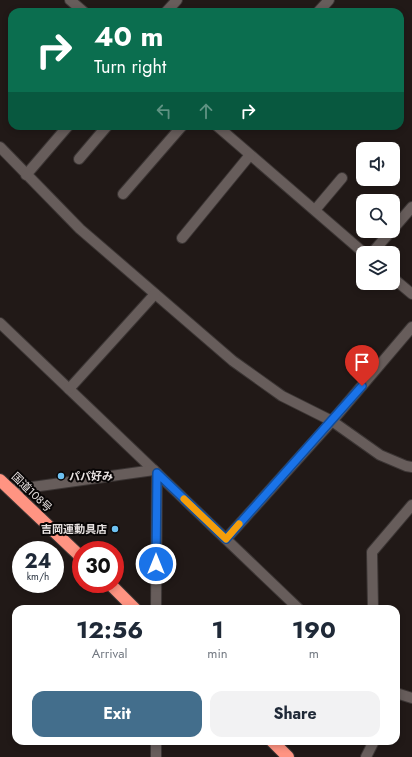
<!DOCTYPE html>
<html lang="en">
<head>
<meta charset="utf-8">
<style>
  :root { --surface:#fff; --page:#f2f2f3; --text:#1f2937; --muted:#747a83; --accent:#436e8c }
  body { margin:0; font-family:Jost,"Noto Sans JP",sans-serif; background:var(--page); color:var(--text); height:100vh; display:flex; flex-direction:column; font-size:15px; white-space:nowrap }
  * { box-sizing:border-box; margin:0 }
  p { font-size:13px; color:var(--muted) }
  .icon { flex:none; width:22px; height:22px; fill:none; stroke:currentColor; stroke-width:2; stroke-linecap:round; stroke-linejoin:round }
  .map { position:relative; flex:1; overflow:hidden }
  .sheet { position:absolute; left:12px; top:605px; width:388px; height:140px; display:flex; flex-direction:column; background:var(--surface); border-radius:12px; box-shadow:0 2px 6px #0003 }
  .sheet>* { flex:none }
  .guide { position:absolute; left:8px; top:8px; width:396px; height:122px; border-radius:12px; box-shadow:0 2px 6px #0003; background:#0b6e4f; color:#fff; overflow:hidden }
  .controls { position:absolute; left:356px; top:142px; display:grid; gap:8px }
  .controls a { display:grid; place-items:center; width:44px; height:44px; border-radius:8px; background:var(--surface); box-shadow:0 2px 6px #0003; font-size:20px }
  .speed { position:absolute; left:12px; top:541px; display:flex; gap:8px; font-size:20px; font-weight:700; text-align:center }
  .speed>* { display:grid; place-content:center; width:52px; height:52px; border-radius:50%; background:var(--surface); box-shadow:0 2px 6px #0003; line-height:1 }
  .speed small { font-size:10px; font-weight:400 }
  .speed .limit { border:6px solid #d22; background:#fff; color:#111 }
  .pin { position:absolute; display:grid; place-items:center; width:34px; height:34px; color:#fff; margin:-41px -17px; border-radius:50% 50% 50% 0; rotate:-45deg; box-shadow:0 0 4px #0007 }
  .pin .icon { rotate:45deg }
  .me { position:absolute; width:44px; margin:-22px; rotate:0deg; stroke-linejoin:round; filter:drop-shadow(0 0 3px #0008) }
  .turn { display:flex; align-items:center; gap:14px; height:84px; padding:0 20px; font-size:18px }
  .turn .icon { width:52px; height:52px; stroke-width:2.5 }
  .turn b { display:block; font-size:28px; line-height:34px }
  .lanes { display:flex; align-items:center; height:38px; padding:0 20px; background:#0003; justify-content:center; gap:20px; direction:ltr }
  .lanes .off { opacity:.35 }
  .eta { display:flex; justify-content:space-evenly; align-items:center; height:68px; text-align:center }
  .eta b { font-size:24px; font-weight:700; line-height:28px }
  .button { display:flex; gap:8px; margin-top:auto; padding:8px 20px }
  .button a { flex:1; height:46px; border-radius:12px; background:var(--accent); color:#fff; font-size:16px; font-weight:700; line-height:46px; text-align:center }
  .button a+a { background:var(--page); color:var(--text) }
  .map>svg:first-child { display:block }
  .lines { fill:none; stroke-linecap:round; stroke-linejoin:round }
  .street-casing { stroke:#3b3534; stroke-width:12 }
  .highway-casing { stroke:#3b3534; stroke-width:14 }
  .street { stroke:#675d5b; stroke-width:10 }
  .highway { stroke:#ff9482; stroke-width:12 }
  .route-casing { stroke:#114b97; stroke-width:10 }
  .route { stroke:#1a73e8; stroke-width:7 }
  .slow { stroke:#f59e0b; stroke-width:7 }
  .poi-dot { fill:#6ec2f3; stroke:#080505; stroke-width:1.5 }
  .labels { text-anchor:middle; stroke-width:4; stroke-linejoin:round; paint-order:stroke }
  .poi-label { font-size:11px; font-weight:bold; fill:#e7e1e0; stroke:#080505; text-anchor:start }
  .street-label { font-size:11px; fill:#e7e1e0; stroke:#080505 }
</style>
</head>
<body>
<div class="map">
<svg width="412" height="757" viewBox="0 0 412 757">
  <rect width="100%" height="100%" fill="#211917"/>
  <g class="lines">
    <defs>
      <g id="street">
        <polyline points="70,0 84,12"/>
        <polyline points="166,12 177,0"/>
        <polyline points="318,12 329,0"/>
        <polyline points="217,126 364,253"/>
        <polyline points="0,147 80,229 233,361 282,396 332,421 380,455 406,466 412,467"/>
        <polyline points="79,159 107,126"/>
        <polyline points="26,175 68,126"/>
        <polyline points="123,194 182,126"/>
        <polyline points="315,210 342,178"/>
        <polyline points="393,229 412,207"/>
        <polyline points="182,238 250,155"/>
        <polyline points="372,253 391,231"/>
        <polyline points="393,278 412,294"/>
        <polyline points="0,323 299,609"/>
        <polyline points="69,389 155,294"/>
        <polyline points="11,490 154,470"/>
        <polyline points="226,539 332,421 412,327"/>
        <polyline points="156,609 157,473"/>
        <polyline points="373,609 372,552 412,505"/>
        <polyline points="396,693 412,698"/>
        <polyline points="156,757 156,741"/>
        <polyline points="366,757 374,741"/>
      </g>
      <g id="highway">
        <polyline points="0,480 81,557"/>
        <polyline points="110,584 135,609"/>
        <polyline points="272,741 288,757"/>
      </g>
    </defs>
    <!-- street casing -->
    <use href="#street" class="street-casing"/>
    <!-- highway casing -->
    <use href="#highway" class="highway-casing"/>
    <!-- street -->
    <use href="#street" class="street"/>
    <!-- highway -->
    <use href="#highway" class="highway"/>
  </g>
  <g class="lines">
    <defs>
      <polyline id="route" points="156,564 157,473 226,539 362,386"/>
    </defs>
    <!-- route casing -->
    <use href="#route" class="route-casing"/>
    <!-- route -->
    <use href="#route" class="route"/>
    <!-- slow -->
    <polyline class="slow" points="184,499 226,539 239,524"/>
  </g>
  <!-- markers -->
  <g class="poi-dot">
    <circle cx="61" cy="476" r="4"/>
    <circle cx="115" cy="529" r="4"/>
  </g>
  <g class="labels">
    <!-- poi labels -->
    <g class="poi-label">
      <text x="69" y="480">パパ好み</text>
      <text x="107" y="533" text-anchor="end">吉岡運動具店</text>
    </g>
    <!-- street labels -->
    <g class="street-label">
      <text transform="translate(32 492) rotate(44)" y="4">国道108号</text>
    </g>
  </g>
</svg>
<div class="controls">
<a><svg class="icon" aria-label="sound" viewBox="0 0 24 24"><path d="M4 9h4l5-4v14l-5-4H4zM17 9q2 3 0 6"/></svg></a>
<a><svg class="icon" aria-label="search" viewBox="0 0 24 24"><circle cx="10" cy="10" r="6"/><path d="M15 15l6 6"/></svg></a>
<a><svg class="icon" aria-label="layers" viewBox="0 0 24 24"><path d="M12 4l9 5-9 5-9-5zM3 14l9 5 9-5"/></svg></a>
</div>
<div class="speed"><div>24<small>km/h</small></div><div class="limit">30</div></div>
<div class="pin" style="left:362px;top:386px;background:#d93025"><svg class="icon" aria-label="arrive" viewBox="0 0 24 24"><path d="M6 21V4h12l-3 4 3 4H6"/></svg></div>
<svg class="me" style="left:156px;top:564px" viewBox="-20 -20 40 40"><circle r="17" fill="#1a73e8" stroke="#fff" stroke-width="3"/><path d="M0-11L8 9 0 5-8 9z" fill="#fff"/></svg>
<div class="guide">
<div class="turn"><svg class="icon" aria-label="right" viewBox="0 0 24 24"><path d="M7 20v-9h11M14 6l5 5-5 5"/></svg><div><b>40 m</b>Turn right</div></div>
<div class="lanes"><svg class="icon off" aria-label="left" viewBox="0 0 24 24"><path d="M17 20v-9H6M10 6l-5 5 5 5"/></svg><svg class="icon off" aria-label="ahead" viewBox="0 0 24 24"><path d="M12 20V5M6 11l6-6 6 6"/></svg><svg class="icon" aria-label="right" viewBox="0 0 24 24"><path d="M7 20v-9h11M14 6l5 5-5 5"/></svg></div>
</div>
<section class="sheet">
<div class="eta">
<div><b>12:56</b><p>Arrival</p></div>
<div><b>1</b><p>min</p></div>
<div><b>190</b><p>m</p></div>
</div>
<div class="button"><a>Exit</a><a>Share</a></div>
</section>
</div>
</body>
</html>
